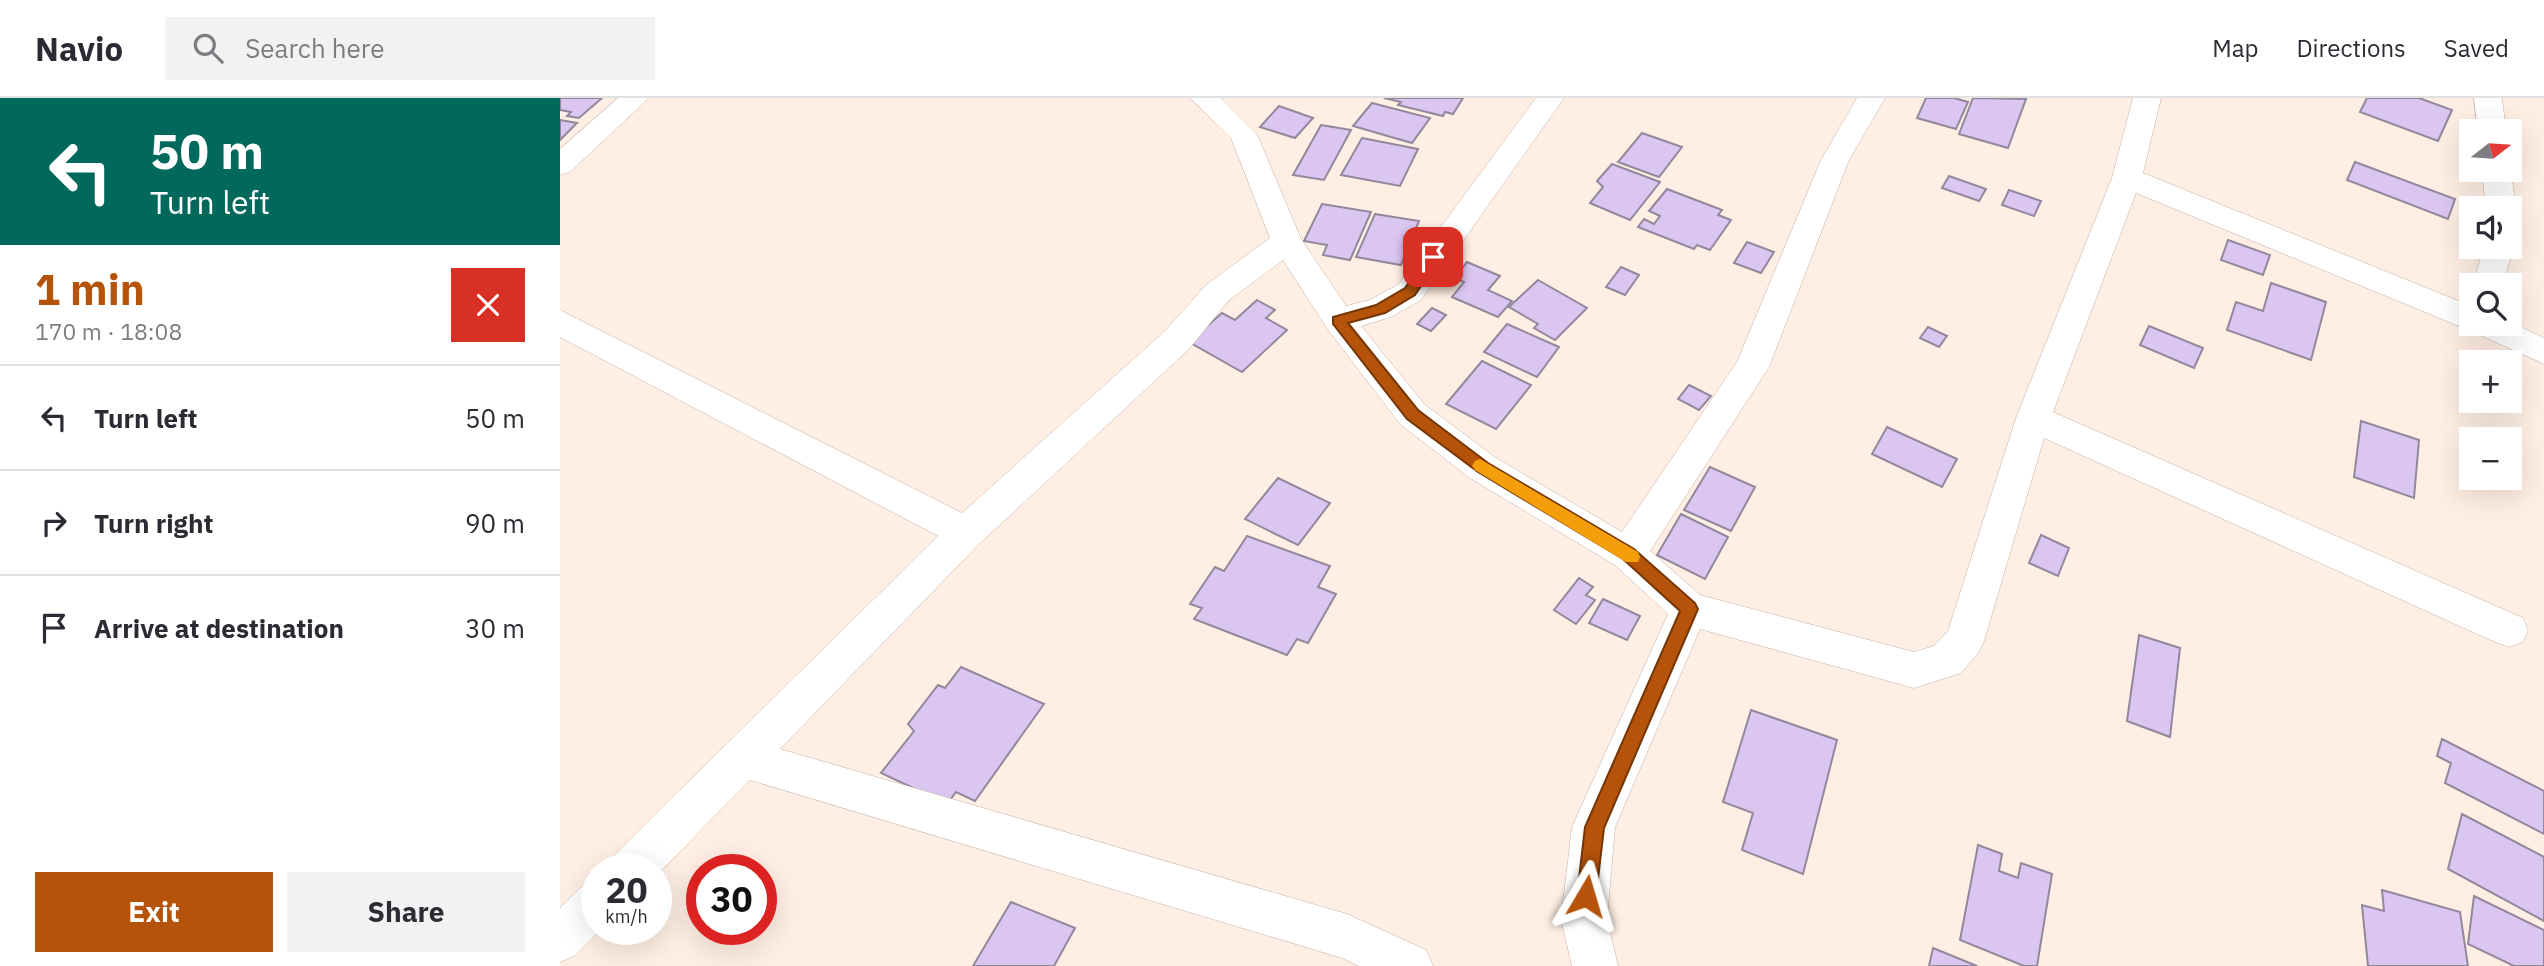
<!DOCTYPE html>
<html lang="en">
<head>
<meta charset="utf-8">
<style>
  :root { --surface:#fff; --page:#f2f2f3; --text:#2b2b33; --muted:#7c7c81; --line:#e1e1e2; --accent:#b45309 }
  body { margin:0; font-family:"IBM Plex Sans",sans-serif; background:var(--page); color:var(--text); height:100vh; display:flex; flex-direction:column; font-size:26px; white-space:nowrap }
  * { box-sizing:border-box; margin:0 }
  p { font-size:23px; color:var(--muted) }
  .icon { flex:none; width:38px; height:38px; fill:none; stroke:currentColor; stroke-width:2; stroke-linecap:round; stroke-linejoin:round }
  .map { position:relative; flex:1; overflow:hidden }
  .sheet { display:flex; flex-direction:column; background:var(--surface); width:560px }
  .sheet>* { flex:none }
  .guide { background:#00695c; color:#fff; overflow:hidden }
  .needle { width:46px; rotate:73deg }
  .controls { position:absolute; left:1899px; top:21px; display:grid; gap:14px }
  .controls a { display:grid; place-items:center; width:63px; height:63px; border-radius:0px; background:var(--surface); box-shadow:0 7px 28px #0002; font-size:35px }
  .speed { position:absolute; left:21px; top:756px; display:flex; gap:14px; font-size:35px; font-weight:700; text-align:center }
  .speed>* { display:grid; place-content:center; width:91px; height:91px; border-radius:50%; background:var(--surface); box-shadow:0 7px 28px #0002; line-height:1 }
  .speed small { font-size:18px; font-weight:400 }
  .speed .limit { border:10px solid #d22; background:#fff; color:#111 }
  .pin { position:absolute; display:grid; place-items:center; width:60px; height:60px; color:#fff; margin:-30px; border-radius:14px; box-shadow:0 4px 10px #0006 }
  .me { position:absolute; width:77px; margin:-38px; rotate:7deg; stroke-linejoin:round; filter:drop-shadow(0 0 5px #0008) }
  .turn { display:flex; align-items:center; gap:24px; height:147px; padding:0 35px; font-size:32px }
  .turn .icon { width:91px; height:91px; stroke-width:2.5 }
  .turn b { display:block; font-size:49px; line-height:60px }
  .round { display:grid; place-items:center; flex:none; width:74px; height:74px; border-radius:0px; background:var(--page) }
  .headline { display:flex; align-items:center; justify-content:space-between; height:119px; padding:0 35px }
  h1 { font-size:42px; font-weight:700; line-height:52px; color:var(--accent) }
  .cta { display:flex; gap:14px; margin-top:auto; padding:14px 35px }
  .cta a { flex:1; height:80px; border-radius:0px; background:var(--accent); color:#fff; font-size:28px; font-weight:700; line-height:80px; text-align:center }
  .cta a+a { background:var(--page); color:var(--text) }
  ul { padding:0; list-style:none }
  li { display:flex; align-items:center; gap:21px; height:105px; padding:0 35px; border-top:2px solid var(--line) }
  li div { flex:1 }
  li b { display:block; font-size:26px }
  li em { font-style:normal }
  header { display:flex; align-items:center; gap:42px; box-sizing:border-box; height:98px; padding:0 35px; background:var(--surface); border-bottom:2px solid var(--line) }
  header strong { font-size:33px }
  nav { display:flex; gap:38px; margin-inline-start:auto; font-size:24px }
  .search { width:490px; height:63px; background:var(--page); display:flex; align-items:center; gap:18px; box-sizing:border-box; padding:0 24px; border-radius:0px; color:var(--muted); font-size:26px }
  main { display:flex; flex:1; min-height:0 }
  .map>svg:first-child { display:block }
  .building { fill:#dbc6f1; stroke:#92889b; stroke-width:2 }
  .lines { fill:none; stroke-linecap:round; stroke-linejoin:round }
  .street-casing { stroke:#c4b0a2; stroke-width:1 }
  .street { fill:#fff; fill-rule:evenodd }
  .route { fill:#b45309; stroke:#753606; stroke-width:2 }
  .slow { fill:#f59e0b }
</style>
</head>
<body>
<header>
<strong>Navio</strong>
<div class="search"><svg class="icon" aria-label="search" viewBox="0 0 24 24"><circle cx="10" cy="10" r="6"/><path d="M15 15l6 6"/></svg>Search here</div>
<nav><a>Map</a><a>Directions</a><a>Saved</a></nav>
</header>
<main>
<section class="sheet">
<div class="guide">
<div class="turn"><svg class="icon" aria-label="left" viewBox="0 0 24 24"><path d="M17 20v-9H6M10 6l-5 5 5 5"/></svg><div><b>50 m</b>Turn left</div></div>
</div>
<div class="headline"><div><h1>1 min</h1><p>170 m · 18:08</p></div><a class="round" style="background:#d93025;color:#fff"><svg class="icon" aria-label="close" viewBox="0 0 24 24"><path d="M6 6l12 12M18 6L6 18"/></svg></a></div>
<ul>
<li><svg class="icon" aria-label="left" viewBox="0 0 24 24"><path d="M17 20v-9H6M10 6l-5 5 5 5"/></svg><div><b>Turn left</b></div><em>50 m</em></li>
<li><svg class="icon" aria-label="right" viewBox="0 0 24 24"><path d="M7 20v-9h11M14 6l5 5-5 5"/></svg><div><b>Turn right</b></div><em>90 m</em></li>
<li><svg class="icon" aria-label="arrive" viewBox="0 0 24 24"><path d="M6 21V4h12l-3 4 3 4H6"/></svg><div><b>Arrive at destination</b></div><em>30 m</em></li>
</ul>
<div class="cta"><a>Exit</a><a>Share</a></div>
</section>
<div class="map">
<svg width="1984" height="868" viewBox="0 0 1984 868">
  <rect width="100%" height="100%" fill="#ffeee3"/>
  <!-- building -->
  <g class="building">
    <polygon points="0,0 42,0 19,20 7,18 11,14 0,12"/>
    <polygon points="824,0 903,0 893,16 885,14 883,18 838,7 841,4"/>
    <polygon points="1366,0 1394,0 1408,4 1396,31 1357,20"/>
    <polygon points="1413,0 1466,1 1448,50 1399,36"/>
    <polygon points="1807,0 1859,0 1892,12 1878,43 1800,14"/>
    <polygon points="812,5 870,20 852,45 793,28"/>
    <polygon points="719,8 753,20 735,40 700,29"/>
    <polygon points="0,22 17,25 0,42"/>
    <polygon points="761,27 791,32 764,82 733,77"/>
    <polygon points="1082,35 1122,49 1099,79 1058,64"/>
    <polygon points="802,40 858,51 840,88 781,77"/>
    <polygon points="1795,64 1895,101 1888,121 1787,82"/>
    <polygon points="1052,66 1100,84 1070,122 1030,105 1043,89 1037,83"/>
    <polygon points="1389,78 1426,91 1419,103 1382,90"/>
    <polygon points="1107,91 1162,112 1158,117 1171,122 1150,152 1137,147 1134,151 1078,129 1084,121 1094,126 1100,118 1089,113"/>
    <polygon points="1449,92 1481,103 1474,118 1442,107"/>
    <polygon points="762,106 811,114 790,162 763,157 767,147 744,143"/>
    <polygon points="815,116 859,123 841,167 796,159"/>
    <polygon points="1668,142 1710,157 1703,177 1661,162"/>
    <polygon points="1187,144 1214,154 1201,175 1174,165"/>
    <polygon points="907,164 940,178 928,192 952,203 938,219 892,199 904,184 894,180"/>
    <polygon points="1061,169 1079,177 1065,197 1046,189"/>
    <polygon points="978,182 1027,210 995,242 974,230 978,226 949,209"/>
    <polygon points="1711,185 1766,204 1751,262 1667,232 1676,204 1703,213"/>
    <polygon points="697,202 715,212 706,220 727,232 682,274 629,244 662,215 675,222"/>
    <polygon points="872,210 886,217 871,233 857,226"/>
    <polygon points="947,226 999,249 977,279 924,254"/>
    <polygon points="1589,228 1643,250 1634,270 1580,247"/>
    <polygon points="1368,229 1387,238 1379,249 1360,240"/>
    <polygon points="922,263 971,287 936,331 886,306"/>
    <polygon points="1129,287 1151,298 1139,312 1118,301"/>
    <polygon points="1801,323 1859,342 1854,400 1794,379"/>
    <polygon points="1327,329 1397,361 1382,389 1312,356"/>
    <polygon points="1150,369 1195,389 1171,433 1124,412"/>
    <polygon points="718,380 770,405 738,447 685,421"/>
    <polygon points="1121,416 1168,439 1145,481 1097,457"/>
    <polygon points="1481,437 1509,450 1498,478 1469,465"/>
    <polygon points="687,438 770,468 758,489 776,496 748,545 737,541 727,557 634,521 642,510 630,506 655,469 664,473"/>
    <polygon points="1019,480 1033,489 1026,497 1035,502 1016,526 994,512"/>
    <polygon points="1043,501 1080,518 1067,542 1029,525"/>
    <polygon points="1579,537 1620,550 1610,639 1567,623"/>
    <polygon points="401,569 484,606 415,703 396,694 387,706 321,675 354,633 348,626 378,587 385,590"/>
    <polygon points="1191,612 1277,642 1243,776 1182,752 1193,715 1163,704"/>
    <polygon points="1882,641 1984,693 1984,736 1885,685 1891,665 1877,658"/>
    <polygon points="1902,716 1984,759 1984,823 1888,771"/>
    <polygon points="1418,747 1442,756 1439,773 1458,780 1461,765 1492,776 1477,868 1464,868 1400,842"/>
    <polygon points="1822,792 1900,814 1908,868 1808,868 1802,807 1824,813"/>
    <polygon points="1914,798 1984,832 1984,868 1954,868 1908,846"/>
    <polygon points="451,804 515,830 494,868 413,868"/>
    <polygon points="1373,850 1417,868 1369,868"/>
  </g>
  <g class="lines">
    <defs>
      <g id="street">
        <polygon points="58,0 89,0 10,74 0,77 0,51"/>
        <polygon points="630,0 661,0 697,36 741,141 786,208 810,202 839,186 976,0 1004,0 861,202 831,219 801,228 864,306 936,360 1062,434 1177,264 1261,62 1297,0 1325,0 1289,62 1209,269 1090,453 1140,497 1354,554 1374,548 1388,533 1456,320 1552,80 1573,0 1601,0 1583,75 1911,208 1911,226 1950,224 1984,240 1984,266 1911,233 1576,95 1493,314 1963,520 1968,532 1963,544 1949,549 1935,544 1484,340 1424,543 1418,555 1401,575 1354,590 1140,531 1055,729 1047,821 1058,868 1012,868 1001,821 1012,729 1108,516 1055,467 910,380 840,326 767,230 723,162 668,203 629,251 419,446 220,651 787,816 866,852 873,868 799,868 782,860 190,682 96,778 96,772 49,772 55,756 378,438 0,239 0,212 402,415 605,233 646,187 710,140 671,40"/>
        <polygon points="1914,0 1942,0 1946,33 1918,33"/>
        <polygon points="1950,69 1956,110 1950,118 1950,110 1926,110 1922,72 1950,72"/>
        <polygon points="1950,141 1954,149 1943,184 1932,187 1921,184 1916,176 1924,149 1950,149"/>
        <polygon points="37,783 37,831 42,831 16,857 0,864 0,810 21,789"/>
      </g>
    </defs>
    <!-- street casing -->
    <use href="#street" class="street-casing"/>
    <!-- street -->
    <use href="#street" class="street"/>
  </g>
  <!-- route -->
  <polygon class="route" points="873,155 880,159 855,197 825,215 788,225 858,312 928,365 1074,451 1135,505 1138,511 1044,730 1036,798 1033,805 1026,808 1020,805 1017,798 1025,729 1120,513 1063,461 918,374 847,321 773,226 773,219 816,207 845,190 869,156"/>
  <!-- slow -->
  <polygon class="slow" points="920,361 1078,454 1080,459 1078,464 1066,464 915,372 912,368 915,363"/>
</svg>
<div class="controls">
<a><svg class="needle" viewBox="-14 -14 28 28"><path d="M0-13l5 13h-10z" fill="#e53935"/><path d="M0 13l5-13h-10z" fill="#7c7c81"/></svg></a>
<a><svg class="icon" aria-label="sound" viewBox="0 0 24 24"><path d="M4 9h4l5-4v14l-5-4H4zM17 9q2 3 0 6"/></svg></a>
<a><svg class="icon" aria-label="search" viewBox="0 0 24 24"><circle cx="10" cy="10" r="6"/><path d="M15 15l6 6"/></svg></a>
<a>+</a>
<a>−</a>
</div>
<div class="speed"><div>20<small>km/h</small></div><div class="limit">30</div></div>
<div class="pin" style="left:873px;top:159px;background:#d93025"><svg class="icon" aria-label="arrive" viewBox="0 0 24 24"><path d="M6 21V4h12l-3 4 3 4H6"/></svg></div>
<svg class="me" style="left:1026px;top:798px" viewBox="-20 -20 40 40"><path d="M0-17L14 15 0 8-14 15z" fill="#b45309" stroke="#fff" stroke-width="4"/></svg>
</div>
</main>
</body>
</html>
